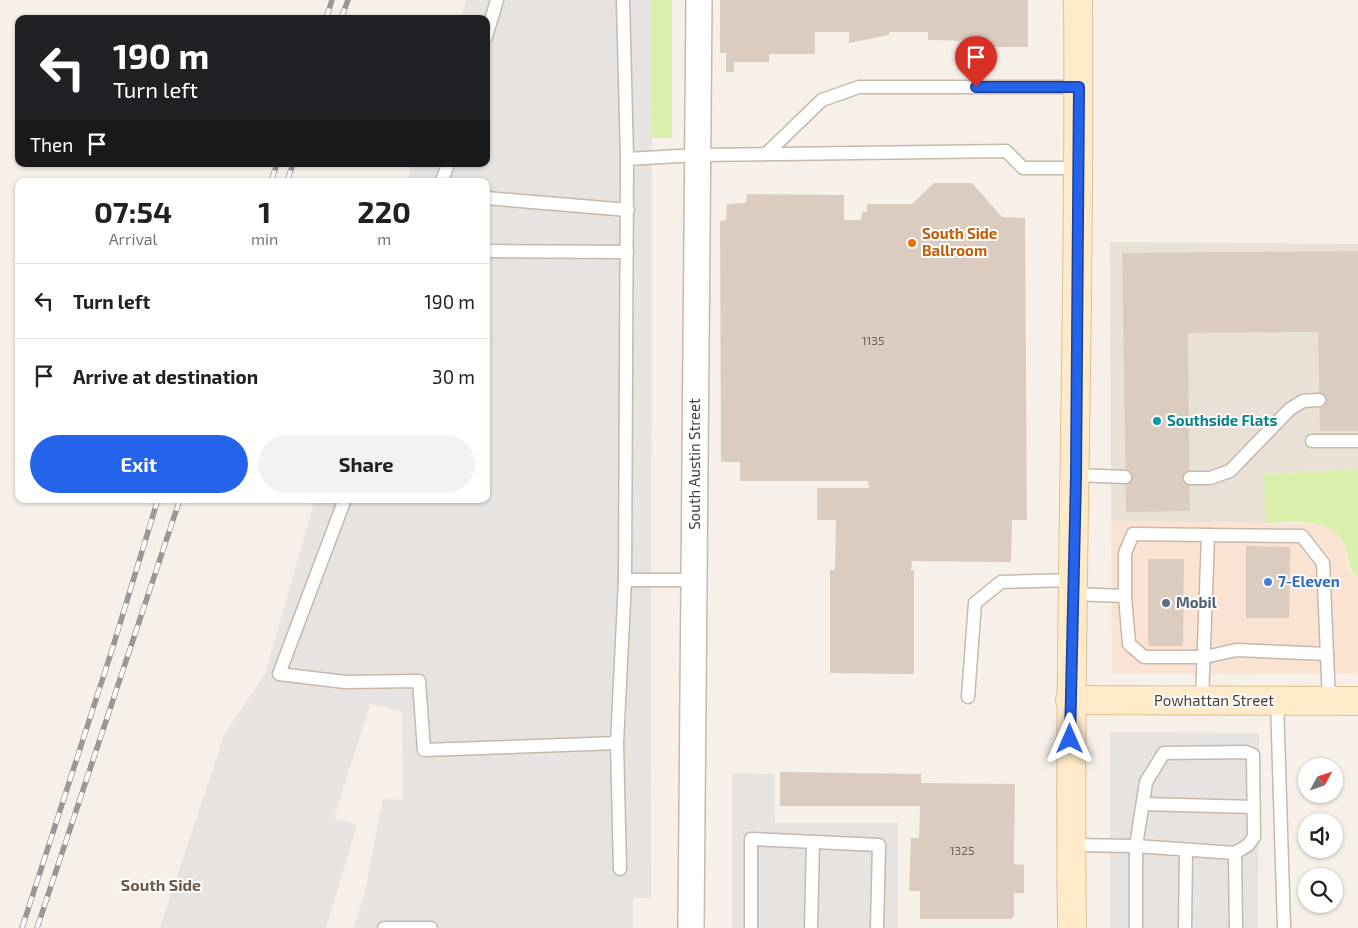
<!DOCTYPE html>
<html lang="en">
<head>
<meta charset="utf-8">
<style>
  :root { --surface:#fff; --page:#f2f2f2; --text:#202124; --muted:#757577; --line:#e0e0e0; --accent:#2563eb }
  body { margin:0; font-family:"Exo 2",sans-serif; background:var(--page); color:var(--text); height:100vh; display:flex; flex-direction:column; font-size:19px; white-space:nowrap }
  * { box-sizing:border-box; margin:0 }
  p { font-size:16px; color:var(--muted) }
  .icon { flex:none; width:28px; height:28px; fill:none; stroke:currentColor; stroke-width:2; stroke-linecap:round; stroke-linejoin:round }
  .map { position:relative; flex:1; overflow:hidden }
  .panel { position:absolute; left:15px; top:178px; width:475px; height:325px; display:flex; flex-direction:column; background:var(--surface); border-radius:10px; box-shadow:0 1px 4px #0004 }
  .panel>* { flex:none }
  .top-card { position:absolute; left:15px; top:15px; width:475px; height:152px; border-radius:10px; box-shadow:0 1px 4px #0004; background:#202124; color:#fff; overflow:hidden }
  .needle { width:32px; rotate:50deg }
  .controls { position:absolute; left:1298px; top:758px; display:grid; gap:10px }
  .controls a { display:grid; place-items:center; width:45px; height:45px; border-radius:50%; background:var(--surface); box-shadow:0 1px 4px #0004; font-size:25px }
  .pin { position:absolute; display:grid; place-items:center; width:42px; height:42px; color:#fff; margin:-51px -21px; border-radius:50% 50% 50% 0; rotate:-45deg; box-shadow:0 0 5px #0007 }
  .pin .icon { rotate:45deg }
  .me { position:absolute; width:55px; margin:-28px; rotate:0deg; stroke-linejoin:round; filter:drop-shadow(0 0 4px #0008) }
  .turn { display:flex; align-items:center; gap:18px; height:105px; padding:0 15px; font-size:22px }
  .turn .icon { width:65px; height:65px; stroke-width:2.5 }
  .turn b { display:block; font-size:35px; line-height:42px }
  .then { display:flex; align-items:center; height:48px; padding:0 15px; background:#0003; gap:10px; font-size:19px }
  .eta { display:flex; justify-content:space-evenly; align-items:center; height:85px; text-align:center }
  .eta b { font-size:30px; font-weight:700; line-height:35px }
  .action { display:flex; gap:10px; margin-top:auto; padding:10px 15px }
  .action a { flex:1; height:58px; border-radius:30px; background:var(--accent); color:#fff; font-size:20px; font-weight:700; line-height:58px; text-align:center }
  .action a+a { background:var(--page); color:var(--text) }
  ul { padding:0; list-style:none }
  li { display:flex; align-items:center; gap:15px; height:75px; padding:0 15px; border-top:1px solid var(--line) }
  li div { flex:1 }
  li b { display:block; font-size:19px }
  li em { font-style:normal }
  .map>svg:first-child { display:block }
  .residential { fill:#eae1d6 }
  .commercial { fill:#fae3d2 }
  .green { fill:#dbefad }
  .parking { fill:#e7e3e0 }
  .building { fill:#dcccbf }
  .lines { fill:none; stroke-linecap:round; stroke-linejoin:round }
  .lane-casing { stroke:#c6b9ac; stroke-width:15 }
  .street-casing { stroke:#c6b9ac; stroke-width:28 }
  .secondary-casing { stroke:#dec095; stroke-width:30 }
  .lane { stroke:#fff; stroke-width:12 }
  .street { stroke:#fff; stroke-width:25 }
  .secondary { stroke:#ffeac9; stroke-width:28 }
  .rail-casing { stroke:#989898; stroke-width:5.5 }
  .rail { stroke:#fff; stroke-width:4; stroke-dasharray:11; stroke-linecap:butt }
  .route-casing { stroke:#184099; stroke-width:12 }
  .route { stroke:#2563eb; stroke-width:9 }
  .food-dot { fill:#e8710a; stroke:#fff; stroke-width:2 }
  .culture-dot { fill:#0f9aa8; stroke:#fff; stroke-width:2 }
  .shop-dot { fill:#3f7fe0; stroke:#fff; stroke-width:2 }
  .service-dot { fill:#5c6f8a; stroke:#fff; stroke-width:2 }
  .labels { text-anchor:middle; stroke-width:4; stroke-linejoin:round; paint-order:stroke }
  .number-label { font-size:12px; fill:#6f6258 }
  .food-label { font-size:15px; font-weight:bold; fill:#c56008; stroke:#fff; text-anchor:start }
  .culture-label { font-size:15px; font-weight:bold; fill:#0d838f; stroke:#fff; text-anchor:start }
  .street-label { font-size:15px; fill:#4b3f36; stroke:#fff }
  .shop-label { font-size:15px; font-weight:bold; fill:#366cbe; stroke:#fff; text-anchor:start }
  .service-label { font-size:15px; font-weight:bold; fill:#4e5e75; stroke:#fff; text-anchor:start }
  .neighbourhood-label { font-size:16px; font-weight:bold; fill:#6f5b4c; stroke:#fff }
</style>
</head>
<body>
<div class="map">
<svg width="1358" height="928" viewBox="0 0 1358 928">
  <rect width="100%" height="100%" fill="#f6f0e8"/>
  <!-- residential -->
  <polygon class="residential" points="1110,242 1358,244 1358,469 1265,474 1265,523 1111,521"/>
  <!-- commercial -->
  <polygon class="commercial" points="1111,521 1322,524 1339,535 1345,547 1348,568 1358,578 1358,673 1112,674"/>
  <!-- green -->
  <g class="green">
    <rect x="652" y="0" width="20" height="138"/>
    <path d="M 1358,469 L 1358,578 C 1346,565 1350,562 1345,547 C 1334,515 1292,523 1265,523 L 1264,474 Z"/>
  </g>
  <!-- parking -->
  <g class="parking">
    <polygon points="466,0 652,0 651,898 633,898 633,928 354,928 365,892 383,799 403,800 402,712 370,704 334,818 357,825 326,928 160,928 224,735 265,674 315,499 486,499 486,181 407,181 412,164 486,164 486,19 460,19"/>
    <polygon points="1110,732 1259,733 1258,928 1110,928"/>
    <polygon points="732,773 775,774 775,823 898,823 898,928 732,928"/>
  </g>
  <!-- building -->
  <g class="building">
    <polygon points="720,0 1028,0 1028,47 976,47 976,41 928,40 928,32 889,32 889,35 849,43 849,32 815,32 815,54 769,54 769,62 734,62 734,72 726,72 726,53 720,53"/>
    <polygon points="934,183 972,183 1002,217 1025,218 1027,520 1012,520 1011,562 912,561 911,571 914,570 914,674 830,673 830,570 835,570 836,520 817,520 817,488 869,488 868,481 740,481 740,462 721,462 720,221 726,220 727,204 746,203 747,194 844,195 844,220 861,220 862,212 867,212 867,204 912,204"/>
    <polygon points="1358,251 1358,431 1320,431 1318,332 1188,333 1190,511 1126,512 1122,253"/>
    <polygon points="1246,546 1290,547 1289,618 1246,618"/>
    <polygon points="1148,559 1184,559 1183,646 1148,646"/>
    <polygon points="780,772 921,774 921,783 1015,784 1014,864 1024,865 1024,893 1014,893 1014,916 1011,919 920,919 920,891 909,891 911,838 919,838 920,806 780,806"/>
  </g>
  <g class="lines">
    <defs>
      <g id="lane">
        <polyline points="623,0 627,159"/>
        <polyline points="486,37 497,0"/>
        <polyline points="766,154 822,100 859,87 1079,87"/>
        <polyline points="442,181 448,164"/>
        <polyline points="486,198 628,210"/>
        <polyline points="486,251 627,252"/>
        <polyline points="1312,441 1358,441"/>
        <polyline points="1076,475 1125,477"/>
        <polyline points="1190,478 1210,478 1230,471 1290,409 1303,401 1319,400"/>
        <polyline points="345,499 279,674 345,682 419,681 424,750 617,743 625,580"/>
        <polyline points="694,580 625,580 627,159 697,155 1006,151 1023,168 1080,168"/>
        <polyline points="1073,594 1125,596 1129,644 1144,657 1205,657 1236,650 1327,654"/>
        <polyline points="1125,596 1125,553 1133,534 1208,535"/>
        <polyline points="968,697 975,603 1001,582 1073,580"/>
        <polyline points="1202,701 1208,535 1302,536 1323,563 1329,701"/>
        <polyline points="1277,701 1284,928"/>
        <polyline points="617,743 620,869"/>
        <polyline points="1143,804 1253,807"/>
        <polyline points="1071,845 1136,846 1235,853 1248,845 1254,837 1253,755 1246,752 1164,753 1146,782 1136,846 1136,928"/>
        <polyline points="1235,853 1236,928"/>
        <polyline points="384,928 431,928"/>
        <polyline points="751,928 751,839 879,845 877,928"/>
        <polyline points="811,928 813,842"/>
        <polyline points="1185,928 1186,850"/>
      </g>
      <polyline id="street" points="691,928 699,0"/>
      <g id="secondary">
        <polyline points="1070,700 1358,701"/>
        <path d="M 1072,928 C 1068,619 1081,309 1078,0"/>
      </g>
    </defs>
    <!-- lane casing -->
    <use href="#lane" class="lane-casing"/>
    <!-- street casing -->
    <use href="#street" class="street-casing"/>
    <!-- secondary casing -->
    <use href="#secondary" class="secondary-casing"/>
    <!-- lane -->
    <use href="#lane" class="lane"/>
    <!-- street -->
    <use href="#street" class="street"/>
    <!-- secondary -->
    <use href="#secondary" class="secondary"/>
    <defs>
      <g id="rail">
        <polyline points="326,19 332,0"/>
        <polyline points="341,19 348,0"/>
        <polyline points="271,181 277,164"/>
        <polyline points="287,181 293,164"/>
        <polyline points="22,928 111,653 158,499"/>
        <polyline points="37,928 180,499"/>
      </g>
    </defs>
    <!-- rail casing -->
    <use href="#rail" class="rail-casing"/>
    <!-- rail -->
    <use href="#rail" class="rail"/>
  </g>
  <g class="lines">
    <defs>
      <polyline id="route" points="976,87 1079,87 1076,476 1070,739"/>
    </defs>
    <!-- route casing -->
    <use href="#route" class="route-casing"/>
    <!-- route -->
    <use href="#route" class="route"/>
  </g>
  <!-- markers -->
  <circle class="food-dot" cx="912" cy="243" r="5"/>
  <circle class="culture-dot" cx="1157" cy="421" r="5"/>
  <circle class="shop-dot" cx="1268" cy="582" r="5"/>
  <circle class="service-dot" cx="1166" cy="603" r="5"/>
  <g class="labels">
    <!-- number labels -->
    <g class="number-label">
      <text x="873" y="345">1135</text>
      <text x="962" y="855">1325</text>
    </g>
    <!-- food labels -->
    <g class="food-label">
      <text x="922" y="239">South Side<tspan x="922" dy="17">Ballroom</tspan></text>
    </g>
    <!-- culture labels -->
    <g class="culture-label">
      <text x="1167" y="426">Southside Flats</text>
    </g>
    <!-- street labels -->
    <g class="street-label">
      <text transform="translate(695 464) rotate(-90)" y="5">South Austin Street</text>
      <text x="1214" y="706">Powhattan Street</text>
    </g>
    <!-- shop labels -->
    <g class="shop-label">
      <text x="1278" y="587">7-Eleven</text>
    </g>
    <!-- service labels -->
    <g class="service-label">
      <text x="1176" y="608">Mobil</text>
    </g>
    <!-- neighbourhood labels -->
    <g class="neighbourhood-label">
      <text x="161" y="891">South Side</text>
    </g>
  </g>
</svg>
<div class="controls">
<a><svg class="needle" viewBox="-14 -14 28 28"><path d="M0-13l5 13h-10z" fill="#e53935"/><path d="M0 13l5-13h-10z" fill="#757577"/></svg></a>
<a><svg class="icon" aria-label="sound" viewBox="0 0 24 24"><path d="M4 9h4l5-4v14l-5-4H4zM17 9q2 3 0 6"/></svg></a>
<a><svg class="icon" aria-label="search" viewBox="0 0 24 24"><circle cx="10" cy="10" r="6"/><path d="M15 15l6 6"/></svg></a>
</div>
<div class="pin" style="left:976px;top:87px;background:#d93025"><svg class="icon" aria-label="arrive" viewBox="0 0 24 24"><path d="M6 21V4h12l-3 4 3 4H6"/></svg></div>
<svg class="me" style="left:1070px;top:739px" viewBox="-20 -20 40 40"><path d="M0-17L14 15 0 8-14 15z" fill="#2563eb" stroke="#fff" stroke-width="4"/></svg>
<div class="top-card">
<div class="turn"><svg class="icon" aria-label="left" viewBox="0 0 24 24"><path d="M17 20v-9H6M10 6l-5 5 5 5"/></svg><div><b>190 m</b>Turn left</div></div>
<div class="then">Then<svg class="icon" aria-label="arrive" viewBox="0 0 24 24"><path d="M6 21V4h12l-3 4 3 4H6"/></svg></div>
</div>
<section class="panel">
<div class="eta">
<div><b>07:54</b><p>Arrival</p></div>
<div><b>1</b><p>min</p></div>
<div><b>220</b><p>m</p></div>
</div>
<ul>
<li><svg class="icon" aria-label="left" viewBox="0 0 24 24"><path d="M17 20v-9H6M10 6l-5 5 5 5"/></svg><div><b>Turn left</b></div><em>190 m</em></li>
<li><svg class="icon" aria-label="arrive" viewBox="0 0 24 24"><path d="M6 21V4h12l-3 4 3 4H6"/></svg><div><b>Arrive at destination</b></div><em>30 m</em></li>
</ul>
<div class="action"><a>Exit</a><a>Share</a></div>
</section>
</div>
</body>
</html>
